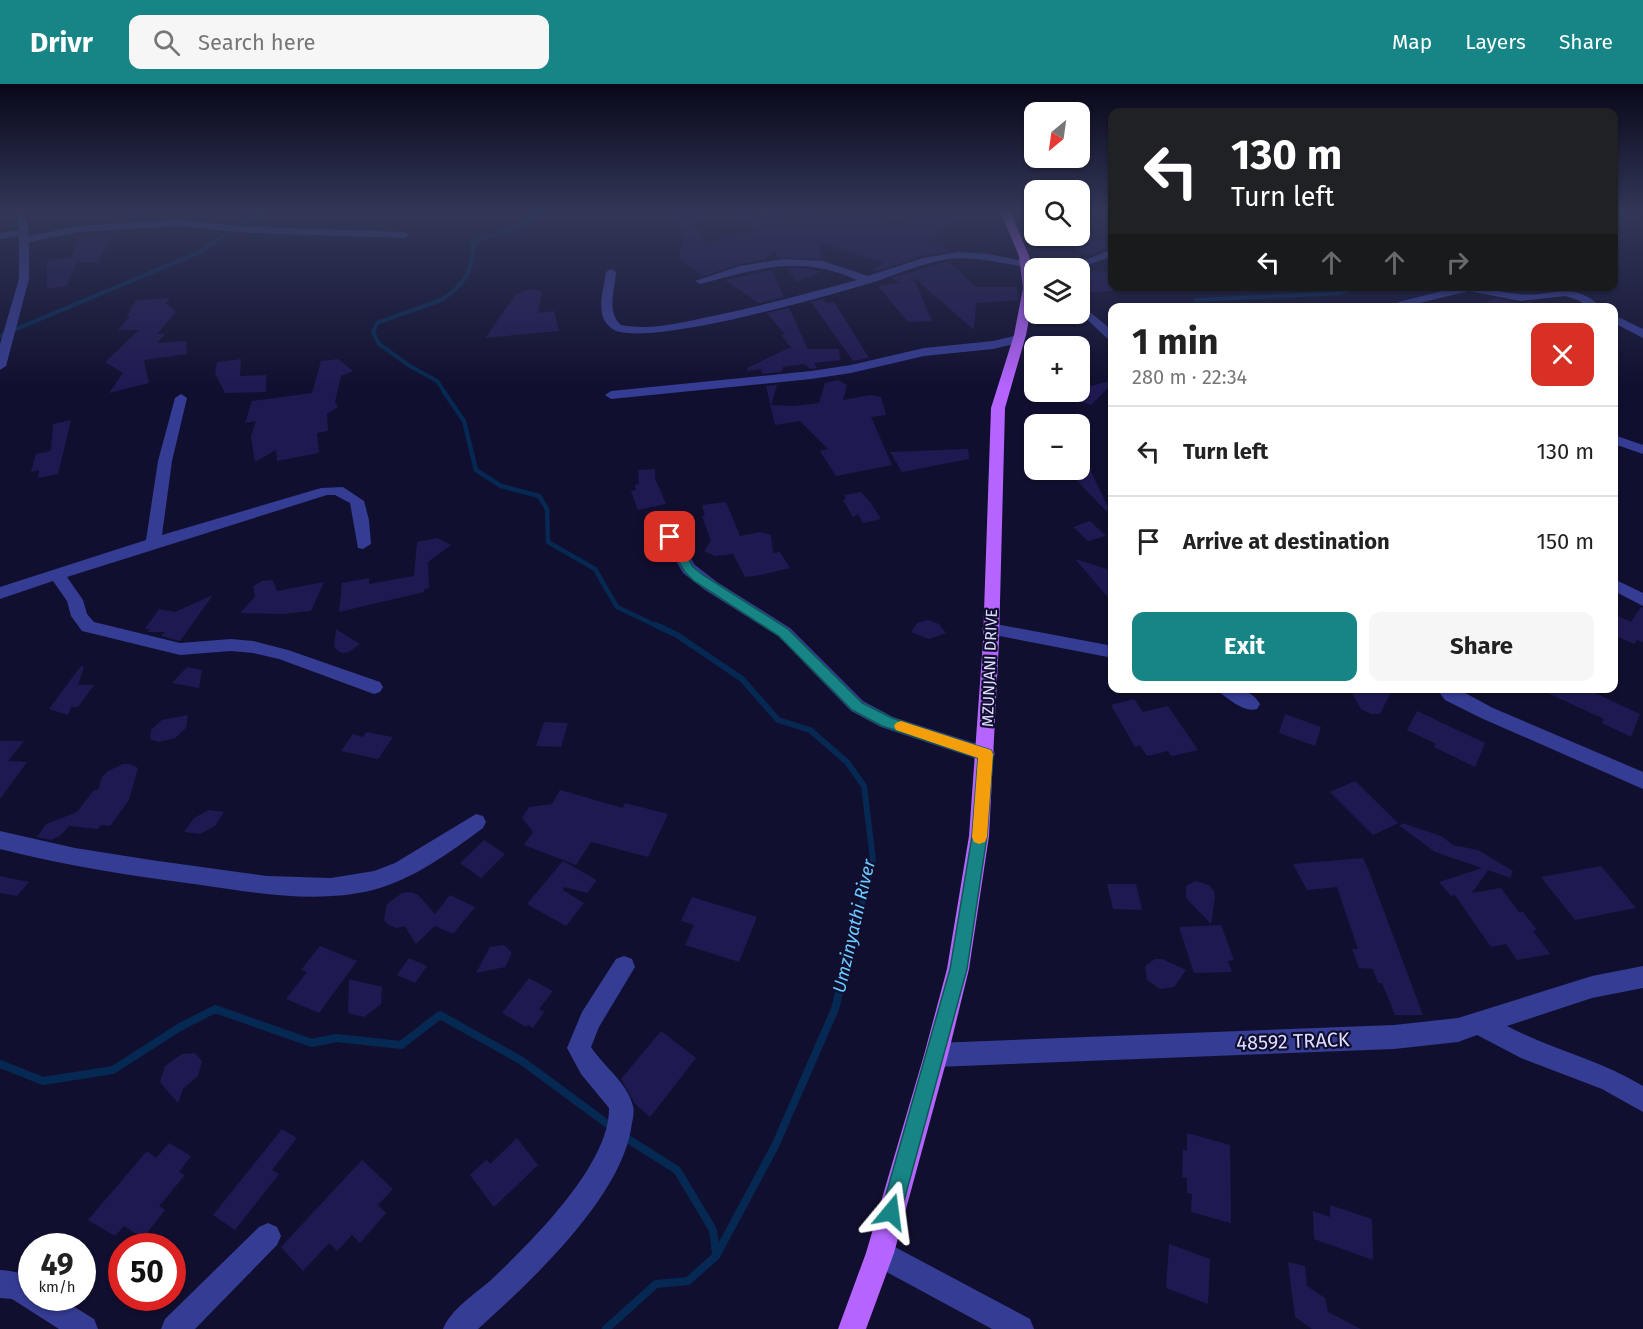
<!DOCTYPE html>
<html lang="en">
<head>
<meta charset="utf-8">
<style>
  :root { --surface:#fff; --page:#f6f6f6; --text:#222; --muted:#767676; --line:#e0e0e0; --accent:#178585 }
  body { margin:0; font-family:"Fira Sans",sans-serif; background:var(--page); color:var(--text); height:100vh; display:flex; flex-direction:column; font-size:22px; white-space:nowrap }
  * { box-sizing:border-box; margin:0 }
  p { font-size:20px; color:var(--muted) }
  .icon { flex:none; width:33px; height:33px; fill:none; stroke:currentColor; stroke-width:2; stroke-linecap:round; stroke-linejoin:round }
  .map { position:relative; flex:1; overflow:hidden }
  .drawer { position:absolute; left:1108px; top:219px; width:510px; height:390px; display:flex; flex-direction:column; background:var(--surface); border-radius:12px; box-shadow:0 2px 4px #0004 }
  .drawer>* { flex:none }
  .guide { position:absolute; left:1108px; top:24px; width:510px; height:183px; border-radius:12px; box-shadow:0 2px 4px #0004; background:#202124; color:#fff; overflow:hidden }
  .needle { width:39px; rotate:209deg }
  .buttons { position:absolute; left:1024px; top:18px; display:grid; gap:12px }
  .buttons a { display:grid; place-items:center; width:66px; height:66px; border-radius:12px; background:var(--surface); box-shadow:0 2px 4px #0004; font-size:30px }
  .speed { position:absolute; left:18px; top:1149px; display:flex; gap:12px; font-size:30px; font-weight:700; text-align:center }
  .speed>* { display:grid; place-content:center; width:78px; height:78px; border-radius:50%; background:var(--surface); box-shadow:0 2px 4px #0004; line-height:1 }
  .speed small { font-size:15px; font-weight:400 }
  .speed .limit { border:9px solid #d22; background:#fff; color:#111 }
  .pin { position:absolute; display:grid; place-items:center; width:51px; height:51px; color:#fff; margin:-26px; border-radius:12px; box-shadow:0 3px 9px #0006 }
  .me { position:absolute; width:66px; margin:-33px; rotate:16deg; stroke-linejoin:round; filter:drop-shadow(0 0 4px #0008) }
  .turn { display:flex; align-items:center; gap:21px; height:126px; padding:0 24px; font-size:27px }
  .turn .icon { width:78px; height:78px; stroke-width:2.5 }
  .turn b { display:block; font-size:42px; line-height:51px }
  .lanes { display:flex; align-items:center; height:57px; padding:0 24px; background:#0003; justify-content:center; gap:30px; direction:ltr }
  .lanes .off { opacity:.35 }
  .round { display:grid; place-items:center; flex:none; width:63px; height:63px; border-radius:12px; background:var(--page) }
  .headline { display:flex; align-items:center; justify-content:space-between; height:102px; padding:0 24px }
  h1 { font-size:36px; font-weight:700; line-height:45px }
  .primary-button { display:flex; gap:12px; margin-top:auto; padding:12px 24px }
  .primary-button a { flex:1; height:69px; border-radius:12px; background:var(--accent); color:#fff; font-size:24px; font-weight:700; line-height:69px; text-align:center }
  .primary-button a+a { background:var(--page); color:var(--text) }
  ul { padding:0; list-style:none }
  li { display:flex; align-items:center; gap:18px; height:90px; padding:0 24px; border-top:2px solid var(--line) }
  li div { flex:1 }
  li b { display:block; font-size:22px }
  li em { font-style:normal }
  header { display:flex; align-items:center; gap:36px; box-sizing:border-box; height:84px; padding:0 30px; background:var(--accent); color:#fff }
  header strong { font-size:28px }
  nav { display:flex; gap:33px; margin-inline-start:auto; font-size:21px }
  .search { width:420px; height:54px; background:var(--page); display:flex; align-items:center; gap:15px; box-sizing:border-box; padding:0 21px; border-radius:12px; color:var(--muted); font-size:22px }
  .map>svg:first-child { display:block }
  .lines { fill:none; stroke-linecap:round; stroke-linejoin:round }
  .stream-far3 { stroke:#052952; stroke-width:4 }
  .stream-far2 { stroke:#052952; stroke-width:4.5 }
  .stream-far1 { stroke:#052952; stroke-width:6 }
  .stream { stroke:#052952; stroke-width:8 }
  .building { fill:#1f1952 }
  .minor { fill:#353c93; fill-rule:evenodd }
  .major { fill:#b564ff; fill-rule:evenodd }
  .route { fill:#178585; stroke:#0f5656; stroke-width:1.5 }
  .slow { fill:#f59e0b }
  .labels { text-anchor:middle; stroke-width:4.5; stroke-linejoin:round; paint-order:stroke }
  .street-label { font-size:16px; fill:#deddff; stroke:#110f2f }
  .water-label { font-size:18px; font-style:italic; fill:#6bcaff; stroke:#110f2f }
  .near-street-label { font-size:20px; fill:#deddff; stroke:#110f2f }
</style>
</head>
<body>
<header>
<strong>Drivr</strong>
<div class="search"><svg class="icon" aria-label="search" viewBox="0 0 24 24"><circle cx="10" cy="10" r="6"/><path d="M15 15l6 6"/></svg>Search here</div>
<nav><a>Map</a><a>Layers</a><a>Share</a></nav>
</header>
<div class="map">
<svg width="1643" height="1245" viewBox="0 0 1643 1245">
  <rect width="100%" height="100%" fill="#110f2f"/>
  <g class="lines">
    <!-- stream-far3 -->
    <g class="stream-far3">
      <polyline points="1196,216 1340,209 1354,202"/>
      <polyline points="0,252 200,168 233,145 263,129"/>
      <path d="M 445,309 L 437,297 L 410,282 L 379,260 L 373,248 L 377,239 L 441,216 C 464,202 474,186 473,158 L 517,144 L 539,129"/>
    </g>
    <!-- stream-far2 -->
    <polyline class="stream-far2" points="444,308 464,337 476,386 501,402 539,412 547,425 548,458 595,485 617,523 659,543"/>
    <!-- stream-far1 -->
    <polyline class="stream-far1" points="656,541 677,551 742,595 778,636 810,646 847,678 864,702 873,776 855,848"/>
    <!-- stream -->
    <g class="stream">
      <polyline points="0,980 43,997 113,986 180,943 215,925 312,959 336,954 401,961 440,931 522,977 613,1044"/>
      <polyline points="623,1052 677,1086 713,1146 716,1170"/>
      <polyline points="606,1245 656,1200 688,1197 716,1172 775,1062 835,925 855,846"/>
    </g>
  </g>
  <!-- building -->
  <g class="building">
    <polygon points="680,129 688,129 708,162 725,153 754,149 740,129 771,129 779,138 786,136 792,141 825,130 830,133 841,129 858,129 874,137 878,135 904,146 905,143 923,129 966,129 928,157 952,167 922,172 877,187 872,185 884,179 820,159 821,175 779,174 775,168 766,173 767,175 739,180 703,192 679,174 683,158"/>
    <polygon points="1080,150 1110,161 1090,171 1058,159"/>
    <polygon points="111,151 98,179 77,178 67,202 47,205 47,177 71,173 80,155"/>
    <polygon points="949,177 976,203 1017,203 1018,216 976,219 974,246 913,193 932,237 908,238 878,202 900,199 891,194"/>
    <polygon points="797,184 815,186 821,188 797,198 787,185"/>
    <polygon points="772,186 784,213 759,219 725,196"/>
    <polygon points="1080,187 1113,188 1113,207 1080,209"/>
    <polygon points="531,205 542,207 538,229 554,227 559,247 485,254 516,210"/>
    <polygon points="170,214 164,222 167,220 176,228 157,250 165,250 157,259 186,257 187,270 144,276 149,299 109,309 123,289 105,278 139,246 118,246 130,232 127,232 136,216"/>
    <polygon points="1493,214 1520,219 1532,218 1541,224 1479,224"/>
    <polygon points="823,215 827,219 834,218 869,274 853,277 811,218"/>
    <polygon points="789,224 808,265 839,265 840,276 814,279 817,284 811,285 804,280 783,283 781,288 762,290 761,285 748,287 747,284 789,264 792,265 781,251 785,251 767,229"/>
    <polygon points="241,275 240,292 266,291 266,308 225,309 215,290 217,278"/>
    <polygon points="338,275 353,287 341,292 335,318 338,323 327,330 328,347 317,349 319,369 277,377 276,366 255,378 251,352 256,337 245,339 252,317 312,309 321,277"/>
    <polygon points="838,296 847,301 843,316 871,311 881,313 886,331 871,333 892,381 836,392 820,367 828,365 800,337 775,341 766,302 777,301 771,321 794,322 819,319 825,299"/>
    <polygon points="1113,296 1113,299 1091,321 1080,317 1080,305"/>
    <polygon points="71,336 58,390 38,394 39,386 31,388 36,370 51,367 53,340"/>
    <polygon points="968,365 969,375 902,388 890,368"/>
    <polygon points="655,385 655,394 666,420 638,426 631,407 636,406 635,401 639,400 638,386"/>
    <polygon points="1067,386 1090,386 1109,425 1106,427"/>
    <polygon points="861,408 870,418 881,435 863,439 858,430 853,433 843,416 846,415 844,411"/>
    <polygon points="726,418 740,452 760,448 771,451 773,469 780,468 790,484 761,491 745,493 733,470 715,472 704,467 711,457 702,432 705,432 702,421"/>
    <polygon points="1090,437 1106,452 1088,457 1073,443"/>
    <polygon points="437,454 451,461 428,478 429,504 424,505 424,508 339,528 342,499 369,494 369,500 414,492 417,458"/>
    <polygon points="1075,475 1107,485 1113,492 1113,519"/>
    <polygon points="273,496 277,507 324,498 311,527 282,530 240,529 255,513 253,502 262,497"/>
    <polygon points="213,511 180,557 161,552 165,548 148,548 150,545 145,545 159,525 175,528"/>
    <polygon points="1641,523 1643,524 1643,558 1637,556 1634,560 1614,551 1614,530 1631,538"/>
    <polygon points="928,536 939,540 946,549 929,555 911,548 917,539"/>
    <polygon points="336,545 360,560 349,568 341,569 334,563"/>
    <polygon points="81,582 84,583 78,601 94,601 78,623 71,623 68,631 49,625"/>
    <polygon points="187,583 202,586 199,604 172,599"/>
    <polygon points="1349,604 1393,604 1380,630 1371,630 1361,625"/>
    <polygon points="1537,604 1584,604 1640,630 1631,653 1602,639 1604,635"/>
    <polygon points="1134,615 1143,628 1168,622 1198,666 1171,672 1168,667 1147,672 1140,661 1135,663 1111,621"/>
    <polygon points="1417,627 1485,659 1475,683 1434,663 1436,660 1407,646"/>
    <polygon points="1285,630 1321,643 1315,662 1279,649"/>
    <polygon points="188,631 186,644 175,654 159,658 150,655 151,646 162,636"/>
    <polygon points="544,638 568,639 561,663 536,662"/>
    <polygon points="366,648 393,653 378,675 341,667 353,650 363,653"/>
    <polygon points="0,657 24,657 8,677 27,678 0,715"/>
    <polygon points="123,680 130,680 138,684 129,716 110,742 101,741 98,745 69,742 61,751 51,756 37,753 46,740 77,728 94,706 98,706 102,693 108,687"/>
    <polygon points="1355,697 1398,739 1373,751 1330,708"/>
    <polygon points="560,706 623,724 625,719 668,730 648,773 591,758 576,781 524,761 533,748 522,734 529,723 552,720"/>
    <polygon points="209,726 224,728 215,742 200,750 184,748 194,734"/>
    <polygon points="1402,739 1441,752 1453,761 1478,766 1513,787 1510,794 1488,786 1472,809 1501,804 1519,828 1523,828 1537,846 1533,847 1550,870 1517,876 1506,860 1491,863 1455,811 1451,812 1439,798 1482,784 1435,768 1400,742"/>
    <polygon points="484,756 505,770 481,794 460,779"/>
    <polygon points="1363,774 1368,785 1423,931 1395,931 1382,899 1378,899 1373,885 1359,884 1352,865 1358,865 1337,803 1307,806 1293,780"/>
    <polygon points="563,777 597,796 587,809 564,803 563,806 584,819 566,842 527,820"/>
    <polygon points="1601,782 1636,824 1575,836 1541,793"/>
    <polygon points="0,792 29,798 17,812 0,809"/>
    <polygon points="1196,797 1209,801 1214,807 1215,813 1211,840 1186,814 1186,802"/>
    <polygon points="1107,800 1136,800 1142,826 1113,825"/>
    <polygon points="411,808 418,811 435,830 450,811 475,823 453,850 435,842 416,860 405,842 396,844 389,841 384,836 387,820 402,809"/>
    <polygon points="692,813 757,833 739,878 685,861 694,841 681,837"/>
    <polygon points="1221,841 1234,876 1228,877 1232,888 1194,889 1179,843"/>
    <polygon points="504,861 512,869 505,883 476,889 490,863"/>
    <polygon points="320,862 357,877 319,929 286,915 307,888 301,886"/>
    <polygon points="409,874 427,882 415,899 397,891"/>
    <polygon points="1155,875 1162,875 1186,886 1174,903 1160,905 1147,896 1145,882"/>
    <polygon points="529,894 553,907 539,925 544,928 533,944 528,941 526,943 502,929"/>
    <polygon points="349,895 382,903 381,920 364,933 348,929"/>
    <polygon points="661,947 696,974 650,1033 635,1020 621,995"/>
    <polygon points="195,969 202,977 198,992 183,1005 178,1019 160,998 165,982 182,970"/>
    <polygon points="282,1045 297,1054 272,1086 279,1090 235,1146 213,1131"/>
    <polygon points="1187,1049 1230,1061 1231,1139 1191,1128 1192,1110 1187,1109 1187,1094 1182,1093 1183,1065 1187,1067"/>
    <polygon points="517,1054 538,1081 494,1123 470,1091 487,1075 490,1080"/>
    <polygon points="169,1059 191,1072 179,1088 185,1091 159,1122 165,1126 143,1154 124,1142 115,1152 88,1136 147,1067 156,1074"/>
    <polygon points="362,1076 393,1105 378,1121 386,1129 360,1159 352,1151 337,1167 329,1159 303,1187 281,1163"/>
    <polygon points="1330,1121 1372,1135 1373,1176 1314,1155 1313,1127 1330,1133"/>
    <polygon points="1169,1160 1210,1175 1208,1220 1166,1204"/>
    <polygon points="1288,1178 1305,1182 1307,1202 1325,1214 1328,1228 1361,1245 1312,1245 1295,1233"/>
  </g>
  <g class="lines">
    <!-- minor -->
    <g class="minor">
      <polygon points="15,129 25,129 29,152 79,142 177,136 251,143 405,148 410,151 405,154 251,149 177,142 79,148 29,158 29,195 6,282 0,286 0,260 19,195 19,152 0,155 0,149 19,146"/>
      <polygon points="1113,165 1113,172 1079,184 1066,184"/>
      <path d="M 958,168 L 987,170 L 1025,177 L 1030,180 L 1025,183 C 1000,179 974,172 948,175 C 922,179 898,190 874,198 C 834,210 639,267 611,244 C 594,231 604,205 606,188 L 611,185 L 616,188 C 615,205 606,228 621,241 C 651,247 683,238 713,232 C 761,222 809,209 857,196 C 798,170 758,185 700,200 L 695,197 L 740,182 L 784,175 L 823,177 L 868,192 L 923,174 Z"/>
      <path d="M 1462,202 C 1481,202 1498,208 1518,210 C 1551,214 1572,194 1602,224 L 1589,224 L 1578,216 L 1565,212 L 1520,217 L 1469,207 L 1403,223 L 1397,220 L 1399,218 Z"/>
      <polygon points="1080,220 1113,247 1113,257 1109,256 1080,229"/>
      <polygon points="1614,231 1643,245 1643,254 1614,239"/>
      <polygon points="1018,251 1022,252 1022,258 993,265 924,272 851,289 811,295 611,315 605,311 611,307 811,287 851,281 924,264 993,257"/>
      <polygon points="181,310 187,314 172,377 162,451 321,404 343,403 364,417 369,436 371,460 363,465 358,464 350,419 335,411 327,411 67,493 83,516 87,530 94,538 180,559 231,555 253,557 288,566 380,598 383,603 380,608 374,610 279,575 253,569 231,567 180,571 82,547 71,532 67,517 53,497 0,515 0,503 146,456 158,377 175,314"/>
      <polygon points="1614,351 1643,361 1643,370 1614,360"/>
      <polygon points="660,432 665,434 695,481 717,498 790,544 863,617 893,633 993,665 995,670 993,675 986,678 881,643 851,627 778,552 705,506 683,489 653,437"/>
      <polygon points="1614,495 1643,509 1643,522 1614,507"/>
      <polygon points="990,539 1113,562 1113,574 984,549 982,545 984,541"/>
      <path d="M 1217,604 C 1233,604 1251,604 1260,620 L 1257,625 C 1244,629 1231,616 1220,609 Z"/>
      <polygon points="1436,604 1456,604 1493,624 1643,688 1643,705 1481,634 1445,616"/>
      <path d="M 476,730 L 483,732 L 486,738 L 483,744 C 449,769 414,795 373,806 C 316,820 258,809 201,801 C 133,792 66,782 0,765 L 0,747 L 75,764 L 151,776 L 267,792 L 331,794 L 374,787 L 395,779 Z"/>
      <path d="M 624,872 L 632,875 L 635,883 L 599,943 L 591,963 C 604,983 627,998 633,1022 C 635,1029 632,1037 631,1045 C 619,1116 530,1198 478,1245 L 443,1245 C 451,1225 475,1210 491,1196 C 531,1158 610,1081 609,1024 L 581,990 L 567,964 L 582,928 L 616,875 Z"/>
      <path d="M 1643,882 L 1643,904 L 1592,914 L 1507,942 C 1551,965 1600,976 1643,1002 L 1643,1028 L 1602,1005 L 1521,974 L 1477,951 L 1458,958 L 1394,965 L 936,983 L 928,979 L 924,971 L 928,963 L 936,959 L 1394,941 L 1458,934 L 1592,892 Z"/>
      <polygon points="268,1139 277,1143 281,1152 277,1161 195,1245 161,1245 165,1235 259,1143"/>
      <polygon points="880,1155 1030,1235 1034,1245 992,1245 870,1179 866,1169 870,1159"/>
      <path d="M 0,1186 C 12,1187 21,1188 32,1195 L 32,1214 L 60,1214 L 94,1235 L 98,1245 L 59,1245 L 12,1215 L 0,1214 Z"/>
    </g>
    <!-- major -->
    <polygon class="major" points="1001,129 1011,129 1029,172 1035,204 1026,251 1005,324 999,557 989,752 969,885 948,971 894,1169 866,1245 838,1245 866,1169 924,971 947,885 969,752 983,557 991,324 1014,251 1023,204 1019,172"/>
  </g>
  <!-- sky -->
  <linearGradient id="sky" x2="0" y2="1"><stop stop-color="#09081a"/><stop offset="0.42" stop-color="#323758"/><stop offset="1" stop-color="#323758" stop-opacity="0"/></linearGradient>
  <rect width="1643" height="304" fill="url(#sky)"/>
  <!-- route -->
  <polygon class="route" points="670,449 674,450 693,483 703,491 788,545 862,619 892,634 991,666 993,670 987,752 967,885 901,1128 898,1135 891,1138 884,1135 881,1128 950,885 972,752 978,674 882,642 852,626 779,552 694,497 685,488 664,453"/>
  <!-- slow -->
  <polygon class="slow" points="901,637 991,666 993,670 987,753 985,758 979,760 974,758 972,753 978,674 896,646 894,642 896,639"/>
  <g class="labels">
    <!-- street labels -->
    <g class="street-label">
      <text transform="translate(989 584) rotate(-88)" y="6">MZUNJANI DRIVE</text>
    </g>
    <!-- water labels -->
    <g class="water-label">
      <text transform="translate(854 842) rotate(-77)" y="6">Umzinyathi River</text>
    </g>
    <!-- near-street labels -->
    <g class="near-street-label">
      <text transform="translate(1293 957) rotate(-2)" y="7">48592 TRACK</text>
    </g>
  </g>
</svg>
<div class="buttons">
<a><svg class="needle" viewBox="-14 -14 28 28"><path d="M0-13l5 13h-10z" fill="#e53935"/><path d="M0 13l5-13h-10z" fill="#767676"/></svg></a>
<a><svg class="icon" aria-label="search" viewBox="0 0 24 24"><circle cx="10" cy="10" r="6"/><path d="M15 15l6 6"/></svg></a>
<a><svg class="icon" aria-label="layers" viewBox="0 0 24 24"><path d="M12 4l9 5-9 5-9-5zM3 14l9 5 9-5"/></svg></a>
<a>+</a>
<a>−</a>
</div>
<div class="speed"><div>49<small>km/h</small></div><div class="limit">50</div></div>
<div class="pin" style="left:670px;top:453px;background:#d93025"><svg class="icon" aria-label="arrive" viewBox="0 0 24 24"><path d="M6 21V4h12l-3 4 3 4H6"/></svg></div>
<svg class="me" style="left:891px;top:1128px" viewBox="-20 -20 40 40"><path d="M0-17L14 15 0 8-14 15z" fill="#178585" stroke="#fff" stroke-width="4"/></svg>
<div class="guide">
<div class="turn"><svg class="icon" aria-label="left" viewBox="0 0 24 24"><path d="M17 20v-9H6M10 6l-5 5 5 5"/></svg><div><b>130 m</b>Turn left</div></div>
<div class="lanes"><svg class="icon" aria-label="left" viewBox="0 0 24 24"><path d="M17 20v-9H6M10 6l-5 5 5 5"/></svg><svg class="icon off" aria-label="ahead" viewBox="0 0 24 24"><path d="M12 20V5M6 11l6-6 6 6"/></svg><svg class="icon off" aria-label="ahead" viewBox="0 0 24 24"><path d="M12 20V5M6 11l6-6 6 6"/></svg><svg class="icon off" aria-label="right" viewBox="0 0 24 24"><path d="M7 20v-9h11M14 6l5 5-5 5"/></svg></div>
</div>
<section class="drawer">
<div class="headline"><div><h1>1 min</h1><p>280 m · 22:34</p></div><a class="round" style="background:#d93025;color:#fff"><svg class="icon" aria-label="close" viewBox="0 0 24 24"><path d="M6 6l12 12M18 6L6 18"/></svg></a></div>
<ul>
<li><svg class="icon" aria-label="left" viewBox="0 0 24 24"><path d="M17 20v-9H6M10 6l-5 5 5 5"/></svg><div><b>Turn left</b></div><em>130 m</em></li>
<li><svg class="icon" aria-label="arrive" viewBox="0 0 24 24"><path d="M6 21V4h12l-3 4 3 4H6"/></svg><div><b>Arrive at destination</b></div><em>150 m</em></li>
</ul>
<div class="primary-button"><a>Exit</a><a>Share</a></div>
</section>
</div>
</body>
</html>
